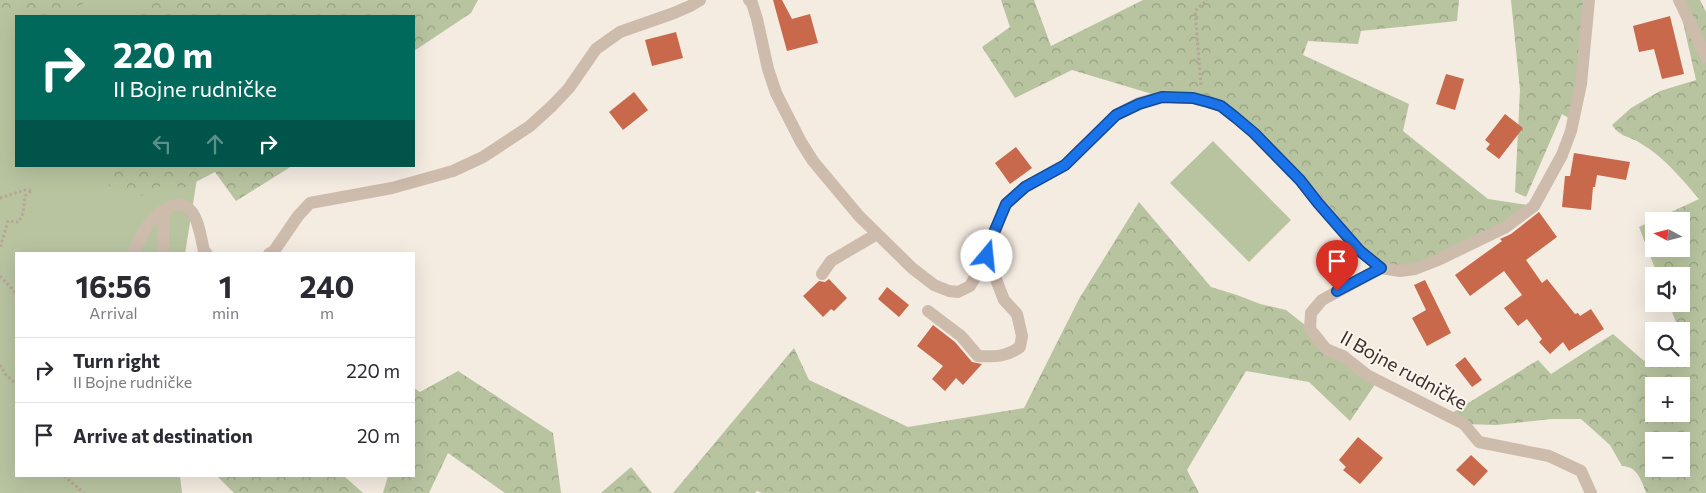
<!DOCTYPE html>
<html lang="en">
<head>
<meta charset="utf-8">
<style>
  :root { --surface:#fff; --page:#f7f7f7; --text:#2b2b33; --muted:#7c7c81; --line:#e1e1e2 }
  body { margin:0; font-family:Commissioner,sans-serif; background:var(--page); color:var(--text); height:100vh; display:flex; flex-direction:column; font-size:19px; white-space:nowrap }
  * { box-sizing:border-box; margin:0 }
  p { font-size:16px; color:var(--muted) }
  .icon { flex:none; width:28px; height:28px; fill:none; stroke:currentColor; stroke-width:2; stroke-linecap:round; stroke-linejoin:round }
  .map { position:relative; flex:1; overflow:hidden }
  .panel { position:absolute; left:15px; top:252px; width:400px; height:225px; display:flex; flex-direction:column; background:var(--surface); border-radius:0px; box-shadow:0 5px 20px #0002 }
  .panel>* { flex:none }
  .hud { position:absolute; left:15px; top:15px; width:400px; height:152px; border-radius:0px; box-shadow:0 5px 20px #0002; background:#00695c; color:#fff; overflow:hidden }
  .needle { width:32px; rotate:277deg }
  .controls { position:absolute; left:1645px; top:212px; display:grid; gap:10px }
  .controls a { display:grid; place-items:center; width:45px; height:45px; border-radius:0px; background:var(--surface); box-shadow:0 5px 20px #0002; font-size:25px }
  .pin { position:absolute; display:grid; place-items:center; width:42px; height:42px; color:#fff; margin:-51px -21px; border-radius:50% 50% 50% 0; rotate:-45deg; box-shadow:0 0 5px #0007 }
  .pin .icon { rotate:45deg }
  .me { position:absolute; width:55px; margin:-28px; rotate:17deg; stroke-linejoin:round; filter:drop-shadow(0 0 4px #0008) }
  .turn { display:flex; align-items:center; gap:18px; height:105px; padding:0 15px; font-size:22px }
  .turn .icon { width:65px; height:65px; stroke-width:2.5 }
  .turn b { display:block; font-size:35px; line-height:42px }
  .lanes { display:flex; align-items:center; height:48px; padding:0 15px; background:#0003; justify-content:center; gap:25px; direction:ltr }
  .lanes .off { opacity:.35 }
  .eta { display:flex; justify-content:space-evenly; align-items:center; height:85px; text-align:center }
  .eta b { font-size:30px; font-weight:700; line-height:35px }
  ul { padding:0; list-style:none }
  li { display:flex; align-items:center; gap:15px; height:65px; padding:0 15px; border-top:1px solid var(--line) }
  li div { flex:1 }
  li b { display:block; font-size:19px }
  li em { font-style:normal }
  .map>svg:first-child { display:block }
  .grass { fill:#b8c4a0 }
  .forest { fill:url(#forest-crowns); fill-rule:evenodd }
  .building { fill:#c8694b }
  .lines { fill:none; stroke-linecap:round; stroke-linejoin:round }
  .path { stroke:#b9a596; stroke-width:3; stroke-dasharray:2.5 2.5; stroke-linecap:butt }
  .minor { stroke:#cdbbac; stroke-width:12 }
  .route-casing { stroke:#114b97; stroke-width:12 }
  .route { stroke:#1a73e8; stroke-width:9 }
  .labels { text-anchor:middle; stroke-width:4; stroke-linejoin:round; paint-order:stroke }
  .street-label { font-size:19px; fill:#3b302b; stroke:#fbf5ee }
</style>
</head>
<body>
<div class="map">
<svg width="1706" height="493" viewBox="0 0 1706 493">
  <defs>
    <pattern id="forest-crowns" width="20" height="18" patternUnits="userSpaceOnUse" patternTransform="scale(1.25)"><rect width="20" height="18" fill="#b8c4a0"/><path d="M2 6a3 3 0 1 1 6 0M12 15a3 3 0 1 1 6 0" fill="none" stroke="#97a083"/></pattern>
  </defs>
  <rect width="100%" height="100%" fill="#f4ebe1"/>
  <!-- grass -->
  <g class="grass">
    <polygon points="0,0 243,0 237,16 16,16 16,166 199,166 185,254 16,254 16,476 180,476 182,493 0,493"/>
    <polygon points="1213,141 1291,220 1249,262 1170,183"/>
  </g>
  <!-- forest -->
  <g class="forest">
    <polygon points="0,0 92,0 54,16 28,16 0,7"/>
    <polygon points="142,0 478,0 471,13 414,51 414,16 137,16"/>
    <polygon points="1001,0 1034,0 1051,46 1143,0 1459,0 1457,21 1361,31 1358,44 1308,41 1303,55 1409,104 1403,131 1488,199 1534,206 1440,264 1386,268 1221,106 1162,97 1072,70 1015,98 982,47 1010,27"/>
    <polygon points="1511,0 1594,0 1575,122 1562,114 1526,197 1515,192 1520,90"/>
    <path d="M 1678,0 L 1700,0 L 1706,12 L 1706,493 L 1646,493 C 1642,481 1637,466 1622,466 L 1610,445 L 1581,419 L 1552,419 L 1496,425 L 1464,424 L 1447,416 L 1538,360 L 1551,374 L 1613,334 L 1644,361 L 1654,350 L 1654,359 L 1681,359 L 1681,331 L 1671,331 L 1677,325 L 1669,304 L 1681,304 L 1681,276 L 1658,276 L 1639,227 L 1699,199 C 1682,179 1664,157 1640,143 C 1628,135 1621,138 1612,125 L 1631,108 L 1660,91 L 1696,80 ZM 1654,221 L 1681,221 L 1681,249 L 1654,249 ZM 1654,386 L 1681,386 L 1681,414 L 1654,414 ZM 1654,441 L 1681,441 L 1681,469 L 1654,469 Z"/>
    <polygon points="99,166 292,166 236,201 215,172 186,187 161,186 141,196 110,187"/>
    <polygon points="1139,202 1211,287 1237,295 1260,304 1286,310 1310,329 1317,339 1378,380 1350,421 1309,382 1246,371 1187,470 1199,493 762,493 757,491 755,493 673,493 794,348 809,380 908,427 1024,408 1079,299"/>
    <polygon points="458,371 553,433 561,493 505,493 448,453 429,493 383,493 388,476 414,476 414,388 420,392"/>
    <polygon points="631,467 652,493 601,493"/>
    <polygon points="217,476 344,476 363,493 234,493"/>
  </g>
  <!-- building -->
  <g class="building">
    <polygon points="773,0 782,0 792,19 810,14 818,43 787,51"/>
    <polygon points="1670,16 1684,74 1662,79 1654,49 1639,52 1633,26"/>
    <polygon points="676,32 683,58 652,66 645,40"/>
    <polygon points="1446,74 1464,79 1455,110 1436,104"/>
    <polygon points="634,92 648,110 623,130 609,112"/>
    <polygon points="1505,114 1523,128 1499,159 1486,149 1490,144 1485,140"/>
    <polygon points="1016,147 1032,168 1010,184 995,163"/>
    <polygon points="1574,153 1630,162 1626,180 1597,175 1595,187 1593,187 1591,210 1562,207 1565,176 1570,176"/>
    <polygon points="1539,212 1557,237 1526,260 1542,283 1547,279 1575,314 1578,313 1580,316 1591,309 1604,329 1569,351 1563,342 1550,354 1539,342 1542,339 1527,319 1518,326 1504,308 1522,295 1504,271 1470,296 1455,275 1502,241 1500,239 1511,234"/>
    <polygon points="829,279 847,298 834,311 831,309 823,317 803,296 819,281 825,282"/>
    <polygon points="1425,280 1451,333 1427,346 1412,318 1426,310 1414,285"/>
    <polygon points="887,287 909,305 899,317 878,299"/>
    <polygon points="933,325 955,342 972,362 982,364 963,385 956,378 945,391 932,379 943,366 917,346"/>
    <polygon points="1465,357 1482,380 1472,387 1455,365"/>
    <polygon points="1358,437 1383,458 1360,484 1343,470 1346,467 1339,460"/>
    <polygon points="1471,455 1488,471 1474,486 1456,470"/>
  </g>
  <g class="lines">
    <!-- path -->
    <g class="path">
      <polyline points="1201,85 1195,11 1207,0"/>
      <polyline points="0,198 25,190 32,190 25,196 23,213 19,222 8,221 0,248"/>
      <polyline points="0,276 16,293"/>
      <polyline points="0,365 6,375 16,384"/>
      <polyline points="64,476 84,493"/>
    </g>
    <!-- minor -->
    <g class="minor">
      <polyline points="749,0 752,3 757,19 768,69 776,93 801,142 813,161 859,216 912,268 934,285 949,291 958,292 970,286 987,256 993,235 1006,204 1025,187 1065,165 1116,115 1139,103 1162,97 1193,98 1208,102 1221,106 1235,117 1254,133 1300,180 1360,251 1381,268 1400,271 1415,269 1438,260 1506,227 1534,206 1562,155 1571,131 1581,84 1589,0"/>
      <polyline points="1679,0 1706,57"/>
      <polyline points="163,211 163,254"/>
      <path d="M 132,254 C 139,244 142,232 149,223 C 158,212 179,196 191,211 C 199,220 201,239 204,251 L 207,254"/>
      <polyline points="269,254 274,251 298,216 310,203 392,188 453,171 483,157 530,126 552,106 569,88 596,49 620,32 674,13 690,6 700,0"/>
      <polyline points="1381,268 1322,300 1311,313 1310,329 1326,349 1343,356 1367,375 1464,424 1479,442 1549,456 1581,471 1591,493"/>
      <polyline points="822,274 831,261 877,234"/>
      <path d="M 928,311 L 961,336 L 978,356 C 995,357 1006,357 1020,347 L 1022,336 L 1017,314 L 1004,300 L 987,256"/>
    </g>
  </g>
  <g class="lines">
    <defs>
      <polyline id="route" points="987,256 993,235 1006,204 1025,187 1065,165 1116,115 1139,104 1162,97 1193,98 1208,102 1221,106 1235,117 1254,133 1300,180 1318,203 1360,251 1381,268 1337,291"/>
    </defs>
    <!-- route casing -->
    <use href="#route" class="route-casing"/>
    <!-- route -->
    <use href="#route" class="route"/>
  </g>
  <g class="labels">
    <!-- street labels -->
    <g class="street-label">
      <text transform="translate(1404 370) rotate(29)" y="7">II Bojne rudničke</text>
    </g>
  </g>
</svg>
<div class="controls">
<a><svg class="needle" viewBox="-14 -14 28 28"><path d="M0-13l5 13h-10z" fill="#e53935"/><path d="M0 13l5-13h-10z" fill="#7c7c81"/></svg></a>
<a><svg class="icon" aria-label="sound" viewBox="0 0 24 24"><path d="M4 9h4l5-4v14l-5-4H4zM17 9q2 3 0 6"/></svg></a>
<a><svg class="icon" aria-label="search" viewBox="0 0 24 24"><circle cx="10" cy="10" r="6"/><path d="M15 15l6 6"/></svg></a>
<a>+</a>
<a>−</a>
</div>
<div class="pin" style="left:1337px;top:291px;background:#d93025"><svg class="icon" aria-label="arrive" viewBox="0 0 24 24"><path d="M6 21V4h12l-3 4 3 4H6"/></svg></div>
<svg class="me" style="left:987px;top:256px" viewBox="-20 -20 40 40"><circle r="19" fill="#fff"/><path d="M0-13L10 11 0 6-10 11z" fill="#1a73e8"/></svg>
<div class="hud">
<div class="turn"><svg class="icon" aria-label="right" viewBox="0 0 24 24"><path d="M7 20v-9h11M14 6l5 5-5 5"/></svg><div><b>220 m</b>II Bojne rudničke</div></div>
<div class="lanes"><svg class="icon off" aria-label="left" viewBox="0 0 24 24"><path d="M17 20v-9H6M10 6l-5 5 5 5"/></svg><svg class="icon off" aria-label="ahead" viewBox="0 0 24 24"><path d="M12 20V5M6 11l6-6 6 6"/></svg><svg class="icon" aria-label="right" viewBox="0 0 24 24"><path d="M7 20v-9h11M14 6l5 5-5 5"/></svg></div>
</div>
<section class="panel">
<div class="eta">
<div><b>16:56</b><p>Arrival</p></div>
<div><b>1</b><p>min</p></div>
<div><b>240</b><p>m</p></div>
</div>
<ul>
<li><svg class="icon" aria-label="right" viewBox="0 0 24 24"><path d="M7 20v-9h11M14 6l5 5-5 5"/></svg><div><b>Turn right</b><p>II Bojne rudničke</p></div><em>220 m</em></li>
<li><svg class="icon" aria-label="arrive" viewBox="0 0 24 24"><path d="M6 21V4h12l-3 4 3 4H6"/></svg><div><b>Arrive at destination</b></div><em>20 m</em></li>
</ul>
</section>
</div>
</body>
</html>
